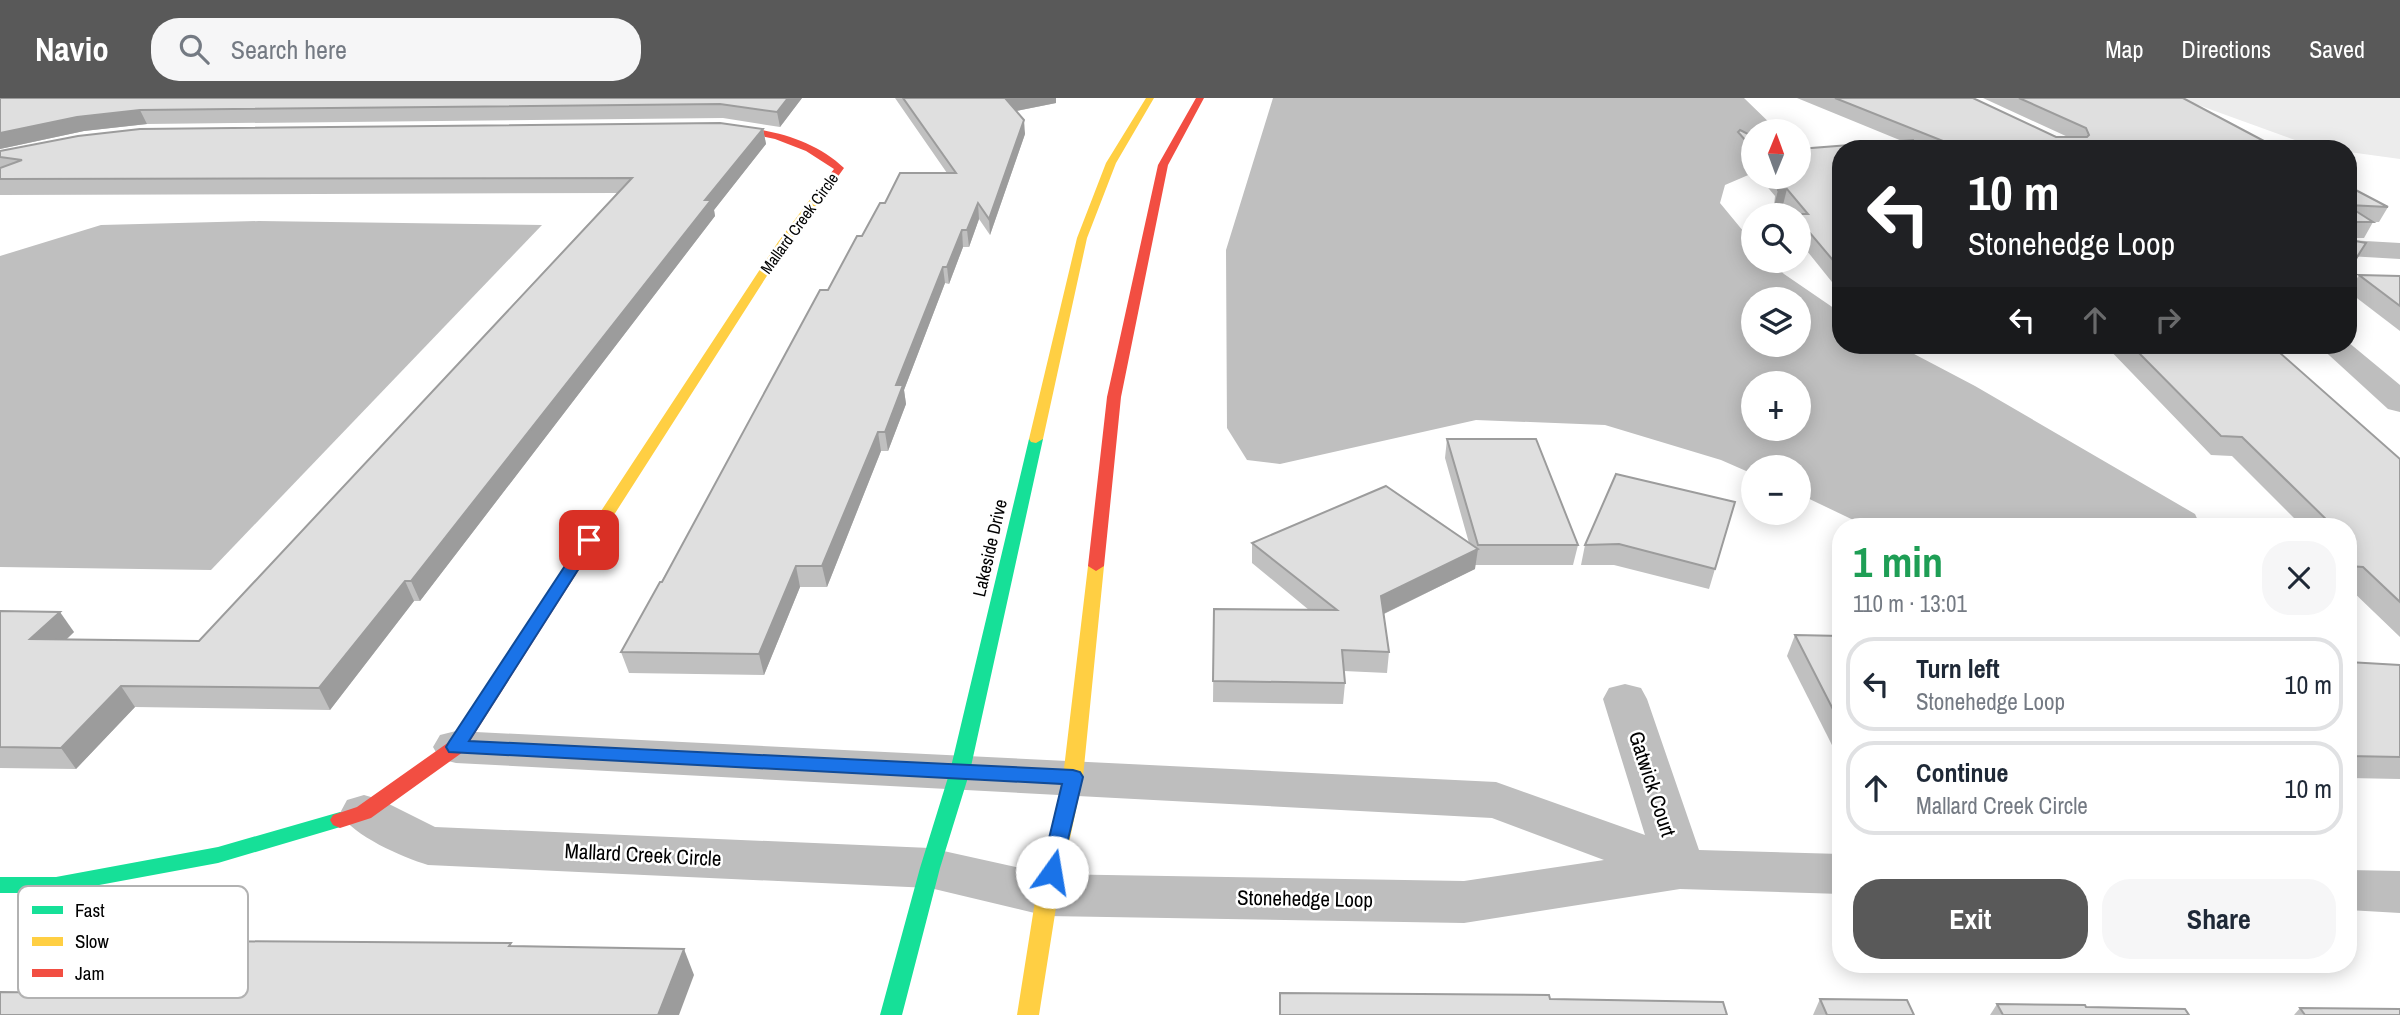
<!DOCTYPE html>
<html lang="en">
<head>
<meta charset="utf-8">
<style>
  :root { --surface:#fff; --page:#f6f6f7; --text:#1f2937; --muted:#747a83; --line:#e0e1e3; --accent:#595959 }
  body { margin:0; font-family:"Archivo Narrow",sans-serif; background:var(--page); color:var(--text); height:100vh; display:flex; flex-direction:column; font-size:26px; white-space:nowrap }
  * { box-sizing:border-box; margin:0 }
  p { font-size:23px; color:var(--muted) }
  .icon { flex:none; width:38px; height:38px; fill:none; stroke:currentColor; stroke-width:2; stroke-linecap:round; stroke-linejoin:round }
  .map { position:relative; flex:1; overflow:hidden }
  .sheet { position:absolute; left:1832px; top:420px; width:525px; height:455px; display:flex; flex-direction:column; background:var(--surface); border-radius:28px; box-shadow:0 4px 18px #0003 }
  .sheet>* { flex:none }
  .hud { position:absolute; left:1832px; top:42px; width:525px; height:214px; border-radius:28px; box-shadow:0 4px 18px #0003; background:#202124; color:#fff; overflow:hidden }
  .needle { width:46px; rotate:1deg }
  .controls { position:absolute; left:1741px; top:21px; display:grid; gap:14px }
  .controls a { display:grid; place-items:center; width:70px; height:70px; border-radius:50%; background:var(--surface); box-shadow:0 4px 18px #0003; font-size:35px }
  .pin { position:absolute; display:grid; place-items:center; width:60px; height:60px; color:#fff; margin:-30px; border-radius:14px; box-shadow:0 4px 10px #0006 }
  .me { position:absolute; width:77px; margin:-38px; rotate:13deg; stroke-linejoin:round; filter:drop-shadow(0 0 5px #0008) }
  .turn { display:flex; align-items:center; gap:24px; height:147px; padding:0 21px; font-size:32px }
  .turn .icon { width:91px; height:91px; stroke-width:2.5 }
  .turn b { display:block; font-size:49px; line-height:60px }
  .lanes { display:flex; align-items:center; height:66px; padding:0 21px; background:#0003; justify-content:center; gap:35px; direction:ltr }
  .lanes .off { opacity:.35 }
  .round { display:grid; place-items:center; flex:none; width:74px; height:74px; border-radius:28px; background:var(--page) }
  .headline { display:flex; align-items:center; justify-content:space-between; height:119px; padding:0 21px }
  h1 { font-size:42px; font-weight:800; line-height:52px; color:#1e9e55 }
  .primary-button { display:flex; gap:14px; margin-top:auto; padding:14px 21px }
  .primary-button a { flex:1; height:80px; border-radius:28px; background:var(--accent); color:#fff; font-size:28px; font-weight:800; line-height:80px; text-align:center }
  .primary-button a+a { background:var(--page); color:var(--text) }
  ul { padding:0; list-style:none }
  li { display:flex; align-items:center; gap:21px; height:94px; margin:0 14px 10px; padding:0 7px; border:4px solid var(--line); border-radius:28px }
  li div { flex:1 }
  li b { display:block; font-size:26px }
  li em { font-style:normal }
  header { display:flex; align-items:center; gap:42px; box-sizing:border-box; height:98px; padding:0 35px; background:var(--accent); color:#fff }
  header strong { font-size:33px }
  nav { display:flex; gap:38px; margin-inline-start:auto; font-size:24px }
  .search { width:490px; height:63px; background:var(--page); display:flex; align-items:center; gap:18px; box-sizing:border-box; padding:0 24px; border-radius:28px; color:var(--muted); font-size:26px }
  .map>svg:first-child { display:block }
  .green { fill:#ececec }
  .water { fill:#bfbfbf; fill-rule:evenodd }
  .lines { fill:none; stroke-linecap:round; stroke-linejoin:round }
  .street { fill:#bebebe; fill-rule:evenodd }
  .fast { fill:#16e098; fill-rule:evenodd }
  .slow { fill:#ffcf43; fill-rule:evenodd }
  .jam { fill:#f24e42; fill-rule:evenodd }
  .wall { fill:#c0c0c0 }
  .shaded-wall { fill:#9c9c9c }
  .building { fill:#dfdfdf; stroke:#9c9c9c; stroke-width:2 }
  .route { fill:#1a73e8; stroke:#114b97; stroke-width:2 }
  .labels { text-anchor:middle; stroke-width:5; stroke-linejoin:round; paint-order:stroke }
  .far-street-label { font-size:16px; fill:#000; stroke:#fff }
  .street-label { font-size:18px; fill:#000; stroke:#fff }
  .near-street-label { font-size:21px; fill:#000; stroke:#fff }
  .key { fill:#fff; stroke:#b2b2b2; stroke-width:2 }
  .key-label { font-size:19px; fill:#000 }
</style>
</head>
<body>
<header>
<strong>Navio</strong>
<div class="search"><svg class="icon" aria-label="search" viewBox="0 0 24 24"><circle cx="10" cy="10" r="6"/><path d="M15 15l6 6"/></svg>Search here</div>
<nav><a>Map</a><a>Directions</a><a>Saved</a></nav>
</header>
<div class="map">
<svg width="2400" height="917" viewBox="0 0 2400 917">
  <rect width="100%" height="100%" fill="#fff"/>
  <!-- green -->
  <polygon class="green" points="2179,0 2400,0 2400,61 2349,54 2348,51 2317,50"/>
  <!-- water -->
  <g class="water">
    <path d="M 1273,0 L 1744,0 L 1778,33 L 1754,33 L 1753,75 L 1725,87 L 1720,105 L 1753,145 L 1754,163 L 1771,163 L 1784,176 L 1841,215 L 1841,247 L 1897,247 L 1975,288 L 2195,416 L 2201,429 L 1868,429 L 1799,396 L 1799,369 L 1754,369 L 1753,376 L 1721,362 L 1605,327 L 1476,322 L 1280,366 L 1247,362 L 1227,330 L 1226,152 ZM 1754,201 L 1799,201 L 1799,247 L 1754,247 ZM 1754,285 L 1799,285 L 1799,331 L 1754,331 Z"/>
    <polygon points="259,123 542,127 211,472 0,469 0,158 101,127"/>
  </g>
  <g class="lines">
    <!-- street -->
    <g class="street">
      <polygon points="2348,142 2400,145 2400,161 2348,158"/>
      <polygon points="2348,244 2400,287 2400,314 2388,311 2318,247 2348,247"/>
      <path d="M 1625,586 L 1641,590 L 1647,601 L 1699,752 L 1841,756 L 1841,796 L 1680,791 L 1464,825 L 1047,818 L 930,790 L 428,767 C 402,759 353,738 340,715 L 347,702 L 364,697 L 381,702 L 435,729 L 930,750 L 1047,776 L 1464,783 L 1604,762 L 1492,720 L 456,665 L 440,661 L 433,649 L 440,637 L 456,633 L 1496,684 L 1645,737 L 1603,601 L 1609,590 Z"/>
      <polygon points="2348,772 2400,773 2400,815 2348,812"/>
    </g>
    <!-- fast -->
    <g class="fast">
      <polygon points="1036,337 1043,341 970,673 940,770 902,917 880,917 920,770 950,673 1029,341"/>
      <polygon points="340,714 347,717 350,722 347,727 218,765 56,795 0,795 0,779 56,779 218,749"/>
    </g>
    <!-- slow -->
    <g class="slow">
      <polygon points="1146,0 1154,0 1116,65 1087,140 1043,341 1036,345 1031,344 1029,341 1077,140 1106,65"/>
      <polygon points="821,87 830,89 788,145 596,445 593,448 583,448 580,445 778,144"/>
      <polygon points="1096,463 1104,468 1083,679 1058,797 1039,917 1017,917 1036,797 1063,679 1088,468"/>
    </g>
    <!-- jam -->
    <g class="jam">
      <polygon points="1196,0 1204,0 1168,67 1121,299 1104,468 1096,473 1088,468 1107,299 1158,67"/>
      <path d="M 711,27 C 757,28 810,37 844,70 L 829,91 L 821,91 L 820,89 L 834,71 L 806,53 L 775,41 L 746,35 L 708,32 L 706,30 Z"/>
      <polygon points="588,440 596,445 463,654 371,720 340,730 333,727 330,722 333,717 357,709 449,644 580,445"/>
    </g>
  </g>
  <!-- wall -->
  <g class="wall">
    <polygon points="0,0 802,0 780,29 723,20 147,26 84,33 0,51"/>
    <polygon points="895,0 1056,0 1056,5 1016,13 1025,36 990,137 979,121 969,149 963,149 949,186 945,185 904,292 906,306 888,353 881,353 827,489 800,489 764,577 629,575 621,554 828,192 862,138 885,105 947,75"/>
    <polygon points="1797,0 1972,0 2056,39 2068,39 1983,0 2183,0 2279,51 1921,51 1913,47 1914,51 1841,51 1841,189 1832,184 1799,143 1799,117 1791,117 1783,107 1774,108 1775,98 1759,79 1799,79 1799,51 1902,43"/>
    <polygon points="763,31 766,46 714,112 715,118 420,503 414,503 330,612 135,609 76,671 0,670 0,513 74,534 66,542 199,543 617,95 0,97 0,53"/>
    <polygon points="1738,34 1754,39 1754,72 1734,49"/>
    <polygon points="2348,88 2388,109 2379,124 2373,124 2364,140 2355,140 2355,143 2366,145 2348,174"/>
    <polygon points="2359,177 2400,178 2400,233 2349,194"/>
    <polygon points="2105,247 2271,247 2400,361 2400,539 2348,489 2348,429 2295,429 2297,425 2299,425 2232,358 2211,357"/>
    <polygon points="1447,341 1578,447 1573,467 1475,467 1475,471 1384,516 1389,554 1387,575 1344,573 1345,585 1343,606 1213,604 1214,511 1309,512 1252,465 1252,445 1469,445 1445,360"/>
    <polygon points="1735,404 1709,491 1614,467 1581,467 1585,447"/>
    <polygon points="1795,537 1841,538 1841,653 1835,653 1787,558"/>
    <polygon points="2348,564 2400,567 2400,681 2348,680"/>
    <polygon points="1820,901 1914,917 1813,917"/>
    <polygon points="1997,906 2086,909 2189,917 1990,917"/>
    <polygon points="2300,910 2400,917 2294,917"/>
  </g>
  <!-- shaded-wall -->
  <g class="shaded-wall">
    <polygon points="788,0 802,0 780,29 777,14"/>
    <polygon points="1005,0 1056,0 1056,5 1006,15"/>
    <polygon points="140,12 147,26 84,33 0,51 0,35 77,19"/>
    <polygon points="1024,22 1025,36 990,137 989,121"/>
    <polygon points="763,31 766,46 714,112 715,118 420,503 411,483 705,102"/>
    <polygon points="1787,91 1783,107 1774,108 1778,92"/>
    <polygon points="978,105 979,121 969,149 967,132"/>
    <polygon points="962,132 963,149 949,186 947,169"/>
    <polygon points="2366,145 2357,161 2348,174 2357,159"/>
    <polygon points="943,169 945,185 904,292 906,306 888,353 885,334 896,287"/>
    <polygon points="878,334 881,353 827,489 822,468"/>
    <polygon points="1478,451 1475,471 1379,518 1381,498"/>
    <polygon points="796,468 800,489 764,577 759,556"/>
    <polygon points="405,483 414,503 330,612 319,590"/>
    <polygon points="60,514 74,534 44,562 30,541"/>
    <polygon points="121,588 135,609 76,671 61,650"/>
    <polygon points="684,851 694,877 679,917 658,917"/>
  </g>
  <!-- building -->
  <g class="building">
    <polygon points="0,0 788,0 777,14 720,6 140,12 77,19 0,35"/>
    <polygon points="903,0 1007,0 1005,0 1024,22 989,121 978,105 967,132 962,132 947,169 943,169 896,287 903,287 885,334 878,334 822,468 796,468 759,556 621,554 660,484 662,484 820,192 828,192 857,138 862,138 880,105 885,105 900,75 956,75"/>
    <polygon points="1835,0 1973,0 2056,39 2087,39 2089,37 2086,30 2019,0 2183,0 2279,51 1963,51"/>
    <polygon points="720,25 763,31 705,102 711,102 411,483 405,483 319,590 121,588 61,650 0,649 0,513 60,514 30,541 199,543 632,80 0,81 0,70 22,62 0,59 0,53 78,38 140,31"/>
    <polygon points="1740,32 1754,39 1754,52 1738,34"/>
    <polygon points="1913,42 1914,51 1841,51 1841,169 1837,167 1799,122 1799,117 1795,117 1794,116 1808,116 1787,91 1778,92 1779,82 1776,79 1799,79 1799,51"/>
    <polygon points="2348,88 2388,109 2348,107"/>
    <polygon points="2348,108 2373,124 2355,124 2355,143 2366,145 2357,159 2348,153"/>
    <polygon points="2359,177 2400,178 2400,208"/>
    <polygon points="2131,247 2271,247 2400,361 2400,504 2363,469 2348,468 2348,429 2300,429 2297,425 2332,427 2242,339 2221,338"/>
    <polygon points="1447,341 1536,341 1578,447 1478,447"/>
    <polygon points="1616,376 1735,404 1715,471 1619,446 1585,447"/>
    <polygon points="1386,388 1478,451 1381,498 1389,554 1342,552 1345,585 1213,583 1214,511 1337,512 1252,445"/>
    <polygon points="1795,537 1841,538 1841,627"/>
    <polygon points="2348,564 2400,567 2400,659 2348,658"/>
    <polygon points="196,843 511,845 509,848 684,851 658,917 0,917 0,894 157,896"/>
    <polygon points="1280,895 1549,897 1550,901 1723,904 1727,917 1280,917"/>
    <polygon points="1820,901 1907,902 1914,917 1827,917"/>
    <polygon points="1997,906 2085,907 2086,909 2185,911 2189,917 2003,917"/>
    <polygon points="2300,910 2400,911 2400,917 2305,917"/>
  </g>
  <!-- route -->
  <polygon class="route" points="589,438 597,442 469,643 1073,672 1080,674 1083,679 1059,779 1052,782 1044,779 1041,774 1062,686 449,654 446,649 449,644 582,442"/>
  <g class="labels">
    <!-- far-street labels -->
    <g class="far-street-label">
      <text transform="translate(799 125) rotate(-54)" y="6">Mallard Creek Circle</text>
    </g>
    <!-- street labels -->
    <g class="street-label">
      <text transform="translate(990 450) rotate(-77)" y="6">Lakeside Drive</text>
    </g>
    <!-- near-street labels -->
    <g class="near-street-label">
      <text transform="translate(1652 686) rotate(72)" y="7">Gatwick Court</text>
      <text transform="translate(643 757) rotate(3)" y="7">Mallard Creek Circle</text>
      <text transform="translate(1305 801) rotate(1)" y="7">Stonehedge Loop</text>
    </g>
  </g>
  <!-- legend -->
  <rect x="18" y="788" width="230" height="112" rx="10" class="key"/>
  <rect x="32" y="808" width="31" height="8" fill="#16e098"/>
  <rect x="32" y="839" width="31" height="9" fill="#ffcf43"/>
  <rect x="32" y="871" width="31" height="8" fill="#f24e42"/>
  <g class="key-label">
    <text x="75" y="819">Fast</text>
    <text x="75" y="850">Slow</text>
    <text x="75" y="882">Jam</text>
  </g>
</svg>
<div class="controls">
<a><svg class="needle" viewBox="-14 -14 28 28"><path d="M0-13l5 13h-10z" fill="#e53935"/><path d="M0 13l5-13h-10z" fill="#747a83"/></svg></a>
<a><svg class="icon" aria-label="search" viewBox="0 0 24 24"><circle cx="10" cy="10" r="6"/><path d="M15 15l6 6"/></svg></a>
<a><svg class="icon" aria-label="layers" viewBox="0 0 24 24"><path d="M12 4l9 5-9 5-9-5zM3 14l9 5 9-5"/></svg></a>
<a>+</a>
<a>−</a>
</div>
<div class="pin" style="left:589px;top:442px;background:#d93025"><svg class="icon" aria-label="arrive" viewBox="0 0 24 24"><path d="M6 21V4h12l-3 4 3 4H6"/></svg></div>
<svg class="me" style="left:1052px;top:774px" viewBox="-20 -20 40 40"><circle r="19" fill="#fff"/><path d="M0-13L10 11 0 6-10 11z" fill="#1a73e8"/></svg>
<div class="hud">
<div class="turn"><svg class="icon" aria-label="left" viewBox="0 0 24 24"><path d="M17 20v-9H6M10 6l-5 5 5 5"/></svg><div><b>10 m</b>Stonehedge Loop</div></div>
<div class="lanes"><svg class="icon" aria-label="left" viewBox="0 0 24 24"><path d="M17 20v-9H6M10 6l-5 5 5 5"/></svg><svg class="icon off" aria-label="ahead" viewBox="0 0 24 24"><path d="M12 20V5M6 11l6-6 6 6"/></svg><svg class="icon off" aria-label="right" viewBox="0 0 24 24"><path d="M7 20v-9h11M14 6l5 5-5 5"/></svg></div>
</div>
<section class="sheet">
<div class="headline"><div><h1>1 min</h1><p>110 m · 13:01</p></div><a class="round"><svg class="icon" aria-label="close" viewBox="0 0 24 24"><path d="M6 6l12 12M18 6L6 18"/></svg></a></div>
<ul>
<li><svg class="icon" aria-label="left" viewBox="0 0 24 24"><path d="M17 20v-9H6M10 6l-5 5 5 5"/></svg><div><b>Turn left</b><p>Stonehedge Loop</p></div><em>10 m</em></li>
<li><svg class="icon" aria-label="ahead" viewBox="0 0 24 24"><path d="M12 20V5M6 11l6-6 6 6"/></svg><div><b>Continue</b><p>Mallard Creek Circle</p></div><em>10 m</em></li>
</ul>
<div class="primary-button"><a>Exit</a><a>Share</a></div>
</section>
</div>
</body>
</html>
